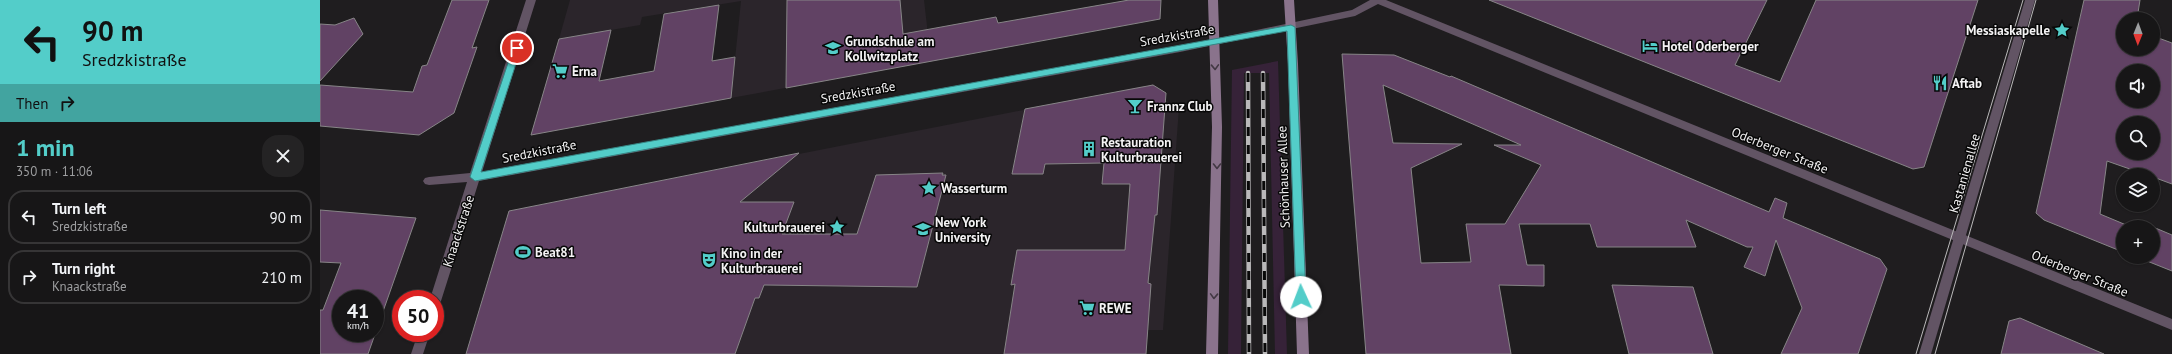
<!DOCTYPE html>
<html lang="en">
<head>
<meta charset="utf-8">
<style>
  :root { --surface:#171617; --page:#242324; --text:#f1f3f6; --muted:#9e9fa1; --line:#363536; --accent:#53cdc9 }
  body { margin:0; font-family:"PT Sans",sans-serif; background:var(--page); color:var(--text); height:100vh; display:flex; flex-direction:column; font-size:15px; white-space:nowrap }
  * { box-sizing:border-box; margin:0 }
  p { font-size:13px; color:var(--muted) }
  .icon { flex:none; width:22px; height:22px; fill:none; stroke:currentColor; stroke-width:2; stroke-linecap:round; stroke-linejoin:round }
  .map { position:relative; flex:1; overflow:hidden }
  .details { display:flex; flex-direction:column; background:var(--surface); width:320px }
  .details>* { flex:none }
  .top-card { background:#53cdc9; color:#111; overflow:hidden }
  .needle { width:26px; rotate:181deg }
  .buttons { position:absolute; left:1796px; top:12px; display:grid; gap:8px }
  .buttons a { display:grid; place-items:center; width:44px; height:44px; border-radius:50%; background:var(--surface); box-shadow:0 1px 3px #0004,0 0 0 1px var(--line); font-size:20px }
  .speed { position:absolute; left:12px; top:290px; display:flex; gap:8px; font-size:20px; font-weight:700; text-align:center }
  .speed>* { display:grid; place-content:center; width:52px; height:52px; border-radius:50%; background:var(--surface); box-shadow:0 1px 3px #0004,0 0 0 1px var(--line); line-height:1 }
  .speed small { font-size:10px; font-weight:400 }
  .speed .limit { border:6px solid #d22; background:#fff; color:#111 }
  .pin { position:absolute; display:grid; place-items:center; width:34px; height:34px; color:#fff; margin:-17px; border:2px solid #fff; border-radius:50%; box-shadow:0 1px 4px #0007 }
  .me { position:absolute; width:44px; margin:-22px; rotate:358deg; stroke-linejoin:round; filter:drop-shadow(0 0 3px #0008) }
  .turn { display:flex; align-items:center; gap:14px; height:84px; padding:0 16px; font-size:18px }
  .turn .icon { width:52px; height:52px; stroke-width:2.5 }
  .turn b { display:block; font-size:28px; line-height:34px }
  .then { display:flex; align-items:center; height:38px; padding:0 16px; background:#0003; gap:8px; font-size:15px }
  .round { display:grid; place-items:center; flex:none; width:42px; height:42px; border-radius:16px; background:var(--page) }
  .summary { display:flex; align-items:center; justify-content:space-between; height:68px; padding:0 16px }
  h1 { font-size:24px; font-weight:800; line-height:30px; color:var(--accent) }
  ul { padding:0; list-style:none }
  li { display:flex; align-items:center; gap:12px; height:54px; margin:0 8px 6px; padding:0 8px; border:2px solid var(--line); border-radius:16px }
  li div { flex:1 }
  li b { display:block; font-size:15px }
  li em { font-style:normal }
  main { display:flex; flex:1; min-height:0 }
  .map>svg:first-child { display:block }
  .built { fill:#2b252b }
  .green { fill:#362238 }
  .building { fill:#614264; stroke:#878587; fill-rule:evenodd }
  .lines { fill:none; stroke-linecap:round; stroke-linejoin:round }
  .minor { fill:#625464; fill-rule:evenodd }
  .tertiary { fill:#625464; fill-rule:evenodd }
  .secondary { fill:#8a738c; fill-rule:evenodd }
  .tram { stroke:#bab9ba; stroke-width:1 }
  .rail-casing { stroke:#bab9ba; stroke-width:4.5 }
  .rail { stroke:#080808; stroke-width:3; stroke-dasharray:9; stroke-linecap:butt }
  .oneway { stroke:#423843 }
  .route { fill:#53cdc9; stroke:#368583 }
  .labels { text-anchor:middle; stroke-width:3; stroke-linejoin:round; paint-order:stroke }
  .poi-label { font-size:13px; font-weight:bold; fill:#f4f3f4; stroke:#080808; text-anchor:start }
  .street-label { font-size:13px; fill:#f4f3f4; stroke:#080808 }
</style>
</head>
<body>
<main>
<section class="details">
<div class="top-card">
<div class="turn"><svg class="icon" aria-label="left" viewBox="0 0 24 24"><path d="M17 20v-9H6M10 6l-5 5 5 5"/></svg><div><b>90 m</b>Sredzkistraße</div></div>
<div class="then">Then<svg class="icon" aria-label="right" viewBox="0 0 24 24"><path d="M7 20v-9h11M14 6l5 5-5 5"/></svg></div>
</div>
<div class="summary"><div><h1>1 min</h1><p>350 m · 11:06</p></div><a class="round"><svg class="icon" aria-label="close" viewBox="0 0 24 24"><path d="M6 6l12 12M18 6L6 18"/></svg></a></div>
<ul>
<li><svg class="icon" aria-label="left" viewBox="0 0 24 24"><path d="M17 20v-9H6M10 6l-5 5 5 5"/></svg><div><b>Turn left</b><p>Sredzkistraße</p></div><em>90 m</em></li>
<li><svg class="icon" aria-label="right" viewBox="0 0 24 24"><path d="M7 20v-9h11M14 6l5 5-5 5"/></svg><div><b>Turn right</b><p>Knaackstraße</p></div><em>210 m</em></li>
</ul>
</section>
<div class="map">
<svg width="1852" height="354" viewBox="0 0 1852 354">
  <rect width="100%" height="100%" fill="#1f1d1f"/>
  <!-- built -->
  <g class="built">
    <polygon points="250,0 604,0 611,61 411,98 421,1 322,17 320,25 239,39"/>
    <polygon points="832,84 845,93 844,100 859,107 843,330 828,330 826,354 146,354 189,211 734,104 797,93 797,91 824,86 828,89"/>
  </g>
  <!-- green -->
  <polygon class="green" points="958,61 967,354 955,354 949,73 924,73 921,354 908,354 912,70"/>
  <!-- building -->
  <g class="building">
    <polygon points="132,0 169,0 152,48 157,47 134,113 99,135 0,126 0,85 93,92 102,66 107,65"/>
    <polygon points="467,0 580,0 583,34 676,17 678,23 809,0 841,0 840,19 466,88"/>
    <polygon points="1169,0 1447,0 1415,65 1460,82 1496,0 1658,0 1604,167 1593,169"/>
    <path d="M 1764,0 L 1820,0 L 1817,19 L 1803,19 L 1803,49 L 1833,49 L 1833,36 L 1852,43 L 1852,184 L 1833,177 L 1833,175 L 1827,175 L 1787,161 L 1780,214 L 1811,227 L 1803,227 L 1803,252 L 1724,220 L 1716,213 ZM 1803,71 L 1833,71 L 1833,101 L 1803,101 ZM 1803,123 L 1833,123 L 1833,153 L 1803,153 Z"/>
    <polygon points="399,5 392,61 415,57 411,98 211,135 239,39 291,30 279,81 334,71 344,14"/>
    <polygon points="34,18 43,34 0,81 0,24 15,25"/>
    <path d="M 1022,54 L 1074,55 L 1130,77 L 1131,76 L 1449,212 L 1455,198 L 1467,203 L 1463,218 L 1560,259 L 1567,269 L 1538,354 L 1461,354 L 1482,308 L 1456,240 L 1445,276 L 1424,267 L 1433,247 L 1427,247 L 1366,220 L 1376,247 L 1277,247 L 1270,224 L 1199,224 L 1207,265 L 1224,265 L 1224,286 L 1179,285 L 1191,354 L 1046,354 ZM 1063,85 L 1201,145 L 1174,145 L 1221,165 L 1185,224 L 1146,224 L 1151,262 L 1101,263 L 1091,168 L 1142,144 L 1073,143 Z"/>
    <polygon points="833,85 846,93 837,215 835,215 828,283 831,284 826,354 684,354 695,284 691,285 697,250 805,250 810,184 782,184 784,163 725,164 723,174 692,174 705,109"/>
    <polygon points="479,153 420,202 474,202 462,234 537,234 556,175 623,173 622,175 626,175 597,287 444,285 439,298 435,298 415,354 146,354 189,211"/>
    <path d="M 0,210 L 96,218 L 48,354 L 0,354 L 0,310 L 3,310 L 21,263 L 0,262 ZM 21,299 L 55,299 L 55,333 L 21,333 Z"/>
    <polygon points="1833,227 1852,235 1852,271 1817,257 1833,257"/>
    <polygon points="1292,285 1373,287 1393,354 1309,354"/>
    <polygon points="1700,318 1723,328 1784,354 1681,354 1689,321"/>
  </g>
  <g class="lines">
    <!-- minor -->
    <g class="minor">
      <polygon points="206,0 216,0 162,172 860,46 1032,10 1050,0 1066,0 1852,319 1852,330 1058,4 1035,16 860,52 159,181 121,301 119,305 115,306 115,299 110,299 147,182 109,185 105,184 103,181 105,178 109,177 150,173"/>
      <polygon points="98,333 110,333 103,354 91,354"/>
    </g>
    <!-- tertiary -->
    <polygon class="tertiary" points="1705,0 1715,0 1611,354 1599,354"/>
    <!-- secondary -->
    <g class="secondary">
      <polygon points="888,0 898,0 902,127 898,354 886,354 892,127"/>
      <polygon points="964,0 974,0 978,64 989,354 977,354 968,64"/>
    </g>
    <!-- tram -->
    <g class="tram">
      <polyline points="1596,354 1703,0"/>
      <polyline points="1615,354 1716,0"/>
    </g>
    <defs>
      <g id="rail">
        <polyline points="928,73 929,354"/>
        <polyline points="943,73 945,354"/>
      </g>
    </defs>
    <!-- rail casing -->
    <use href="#rail" class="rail-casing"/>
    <!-- rail -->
    <use href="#rail" class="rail"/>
  </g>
  <!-- one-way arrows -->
  <defs><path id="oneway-chevron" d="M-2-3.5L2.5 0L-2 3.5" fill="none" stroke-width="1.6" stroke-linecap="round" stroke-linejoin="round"/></defs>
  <g class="oneway">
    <use href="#oneway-chevron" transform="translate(895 67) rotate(88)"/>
    <use href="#oneway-chevron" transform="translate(897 166) rotate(90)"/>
    <use href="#oneway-chevron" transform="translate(894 296) rotate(92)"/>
  </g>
  <!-- route -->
  <polygon class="route" points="971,25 975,27 986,297 981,302 976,297 967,31 155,181 150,177 193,48 197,45 201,48 161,172"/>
  <!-- icons -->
  <defs>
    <symbol id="sight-bare" viewBox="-9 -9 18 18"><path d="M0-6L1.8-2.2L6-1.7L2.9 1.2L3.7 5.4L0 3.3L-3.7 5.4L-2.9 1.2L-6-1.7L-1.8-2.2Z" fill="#53cdc9" stroke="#080808" stroke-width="2.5" paint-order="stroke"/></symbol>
    <symbol id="hotel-bare" viewBox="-9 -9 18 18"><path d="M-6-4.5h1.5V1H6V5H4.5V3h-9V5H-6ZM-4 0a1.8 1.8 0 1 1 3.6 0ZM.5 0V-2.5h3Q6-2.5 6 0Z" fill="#53cdc9" stroke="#080808" stroke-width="2.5" paint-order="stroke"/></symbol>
    <symbol id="school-bare" viewBox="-9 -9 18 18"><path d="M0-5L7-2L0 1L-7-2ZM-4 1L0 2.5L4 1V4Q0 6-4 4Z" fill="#53cdc9" stroke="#080808" stroke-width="2.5" paint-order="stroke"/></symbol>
    <symbol id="supermarket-bare" viewBox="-9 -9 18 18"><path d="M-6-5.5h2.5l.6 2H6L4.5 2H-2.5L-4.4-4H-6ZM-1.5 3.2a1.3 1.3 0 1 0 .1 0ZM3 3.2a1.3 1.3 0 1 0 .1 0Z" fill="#53cdc9" stroke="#080808" stroke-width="2.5" paint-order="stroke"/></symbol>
    <symbol id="restaurant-bare" viewBox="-9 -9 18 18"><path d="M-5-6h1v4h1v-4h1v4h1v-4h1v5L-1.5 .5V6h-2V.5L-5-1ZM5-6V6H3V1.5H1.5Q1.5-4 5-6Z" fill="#53cdc9" stroke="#080808" stroke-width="2.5" paint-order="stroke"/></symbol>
    <symbol id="bar-bare" viewBox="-9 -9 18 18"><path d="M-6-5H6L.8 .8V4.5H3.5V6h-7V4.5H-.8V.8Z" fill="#53cdc9" stroke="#080808" stroke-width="2.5" paint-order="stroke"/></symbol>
    <symbol id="building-bare" viewBox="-9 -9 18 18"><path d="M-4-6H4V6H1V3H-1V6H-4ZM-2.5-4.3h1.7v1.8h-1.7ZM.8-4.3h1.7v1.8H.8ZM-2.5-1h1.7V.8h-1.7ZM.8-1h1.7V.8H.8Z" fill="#53cdc9" stroke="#080808" stroke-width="2.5" paint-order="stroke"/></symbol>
    <symbol id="university-bare" viewBox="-9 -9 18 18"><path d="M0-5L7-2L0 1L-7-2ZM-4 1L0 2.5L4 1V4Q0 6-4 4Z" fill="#53cdc9" stroke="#080808" stroke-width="2.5" paint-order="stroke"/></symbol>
    <symbol id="stadium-bare" viewBox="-9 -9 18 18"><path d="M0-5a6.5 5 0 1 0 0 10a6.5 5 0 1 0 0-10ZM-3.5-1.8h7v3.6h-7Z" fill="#53cdc9" stroke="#080808" stroke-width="2.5" paint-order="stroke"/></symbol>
    <symbol id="theatre-bare" viewBox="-9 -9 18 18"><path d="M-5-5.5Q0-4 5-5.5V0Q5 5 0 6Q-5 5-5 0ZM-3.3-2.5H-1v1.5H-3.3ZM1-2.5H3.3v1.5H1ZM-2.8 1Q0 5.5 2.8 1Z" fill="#53cdc9" stroke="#080808" stroke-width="2.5" paint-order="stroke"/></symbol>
  </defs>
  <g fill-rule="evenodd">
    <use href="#sight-bare" x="1731" y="19" width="22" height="22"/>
    <use href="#hotel-bare" x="1319" y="35" width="22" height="22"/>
    <use href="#school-bare" x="502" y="37" width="22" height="22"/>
    <use href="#supermarket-bare" x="229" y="60" width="22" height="22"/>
    <use href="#restaurant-bare" x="1609" y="72" width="22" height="22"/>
    <use href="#bar-bare" x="804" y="95" width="22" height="22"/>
    <use href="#building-bare" x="758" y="138" width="22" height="22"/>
    <use href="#sight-bare" x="598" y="177" width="22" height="22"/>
    <use href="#sight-bare" x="506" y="216" width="22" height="22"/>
    <use href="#university-bare" x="592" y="218" width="22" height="22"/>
    <use href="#stadium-bare" x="192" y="241" width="22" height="22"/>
    <use href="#theatre-bare" x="378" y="249" width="22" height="22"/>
    <use href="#supermarket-bare" x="756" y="297" width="22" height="22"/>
  </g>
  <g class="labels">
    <!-- poi labels -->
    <g class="poi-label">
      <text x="1730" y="35" text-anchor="end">Messiaskapelle</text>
      <text x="525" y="46">Grundschule am<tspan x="525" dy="15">Kollwitzplatz</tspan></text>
      <text x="1342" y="51">Hotel Oderberger</text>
      <text x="252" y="76">Erna</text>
      <text x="1632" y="88">Aftab</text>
      <text x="827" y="111">Frannz Club</text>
      <text x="781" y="147">Restauration<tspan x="781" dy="15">Kulturbrauerei</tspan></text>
      <text x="621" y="193">Wasserturm</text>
      <text x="615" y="227">New York<tspan x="615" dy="15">University</tspan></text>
      <text x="505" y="232" text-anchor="end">Kulturbrauerei</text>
      <text x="215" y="257">Beat81</text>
      <text x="401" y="258">Kino in der<tspan x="401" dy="15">Kulturbrauerei</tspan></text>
      <text x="779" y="313">REWE</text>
    </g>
    <!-- street labels -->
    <g class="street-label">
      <text transform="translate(857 35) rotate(-10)" y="5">Sredzkistraße</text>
      <text transform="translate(538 92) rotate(-10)" y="5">Sredzkistraße</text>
      <text transform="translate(1460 150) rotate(22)" y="5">Oderberger Straße</text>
      <text transform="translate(219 151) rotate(-11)" y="5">Sredzkistraße</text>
      <text transform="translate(1644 173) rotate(-74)" y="5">Kastanienallee</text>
      <text transform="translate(963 177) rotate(-92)" y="5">Schönhauser Allee</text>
      <text transform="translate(138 231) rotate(-72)" y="5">Knaackstraße</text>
      <text transform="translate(1760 273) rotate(22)" y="5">Oderberger Straße</text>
    </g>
  </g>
</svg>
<div class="buttons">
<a><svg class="needle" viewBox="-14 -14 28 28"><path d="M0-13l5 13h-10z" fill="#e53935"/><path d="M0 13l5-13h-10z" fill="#9e9fa1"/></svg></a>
<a><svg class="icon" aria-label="sound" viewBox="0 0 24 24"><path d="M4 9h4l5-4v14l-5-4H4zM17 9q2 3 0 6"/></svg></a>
<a><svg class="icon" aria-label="search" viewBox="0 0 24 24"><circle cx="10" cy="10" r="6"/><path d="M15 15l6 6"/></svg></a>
<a><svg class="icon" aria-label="layers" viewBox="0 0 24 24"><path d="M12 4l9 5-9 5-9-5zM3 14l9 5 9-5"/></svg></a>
<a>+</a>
</div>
<div class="speed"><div>41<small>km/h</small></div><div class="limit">50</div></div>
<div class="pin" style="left:197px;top:48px;background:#d93025"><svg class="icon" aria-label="arrive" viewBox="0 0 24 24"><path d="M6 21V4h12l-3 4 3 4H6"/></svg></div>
<svg class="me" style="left:981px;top:297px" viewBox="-20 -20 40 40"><circle r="19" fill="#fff"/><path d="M0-13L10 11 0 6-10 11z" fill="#53cdc9"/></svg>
</div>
</main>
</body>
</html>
